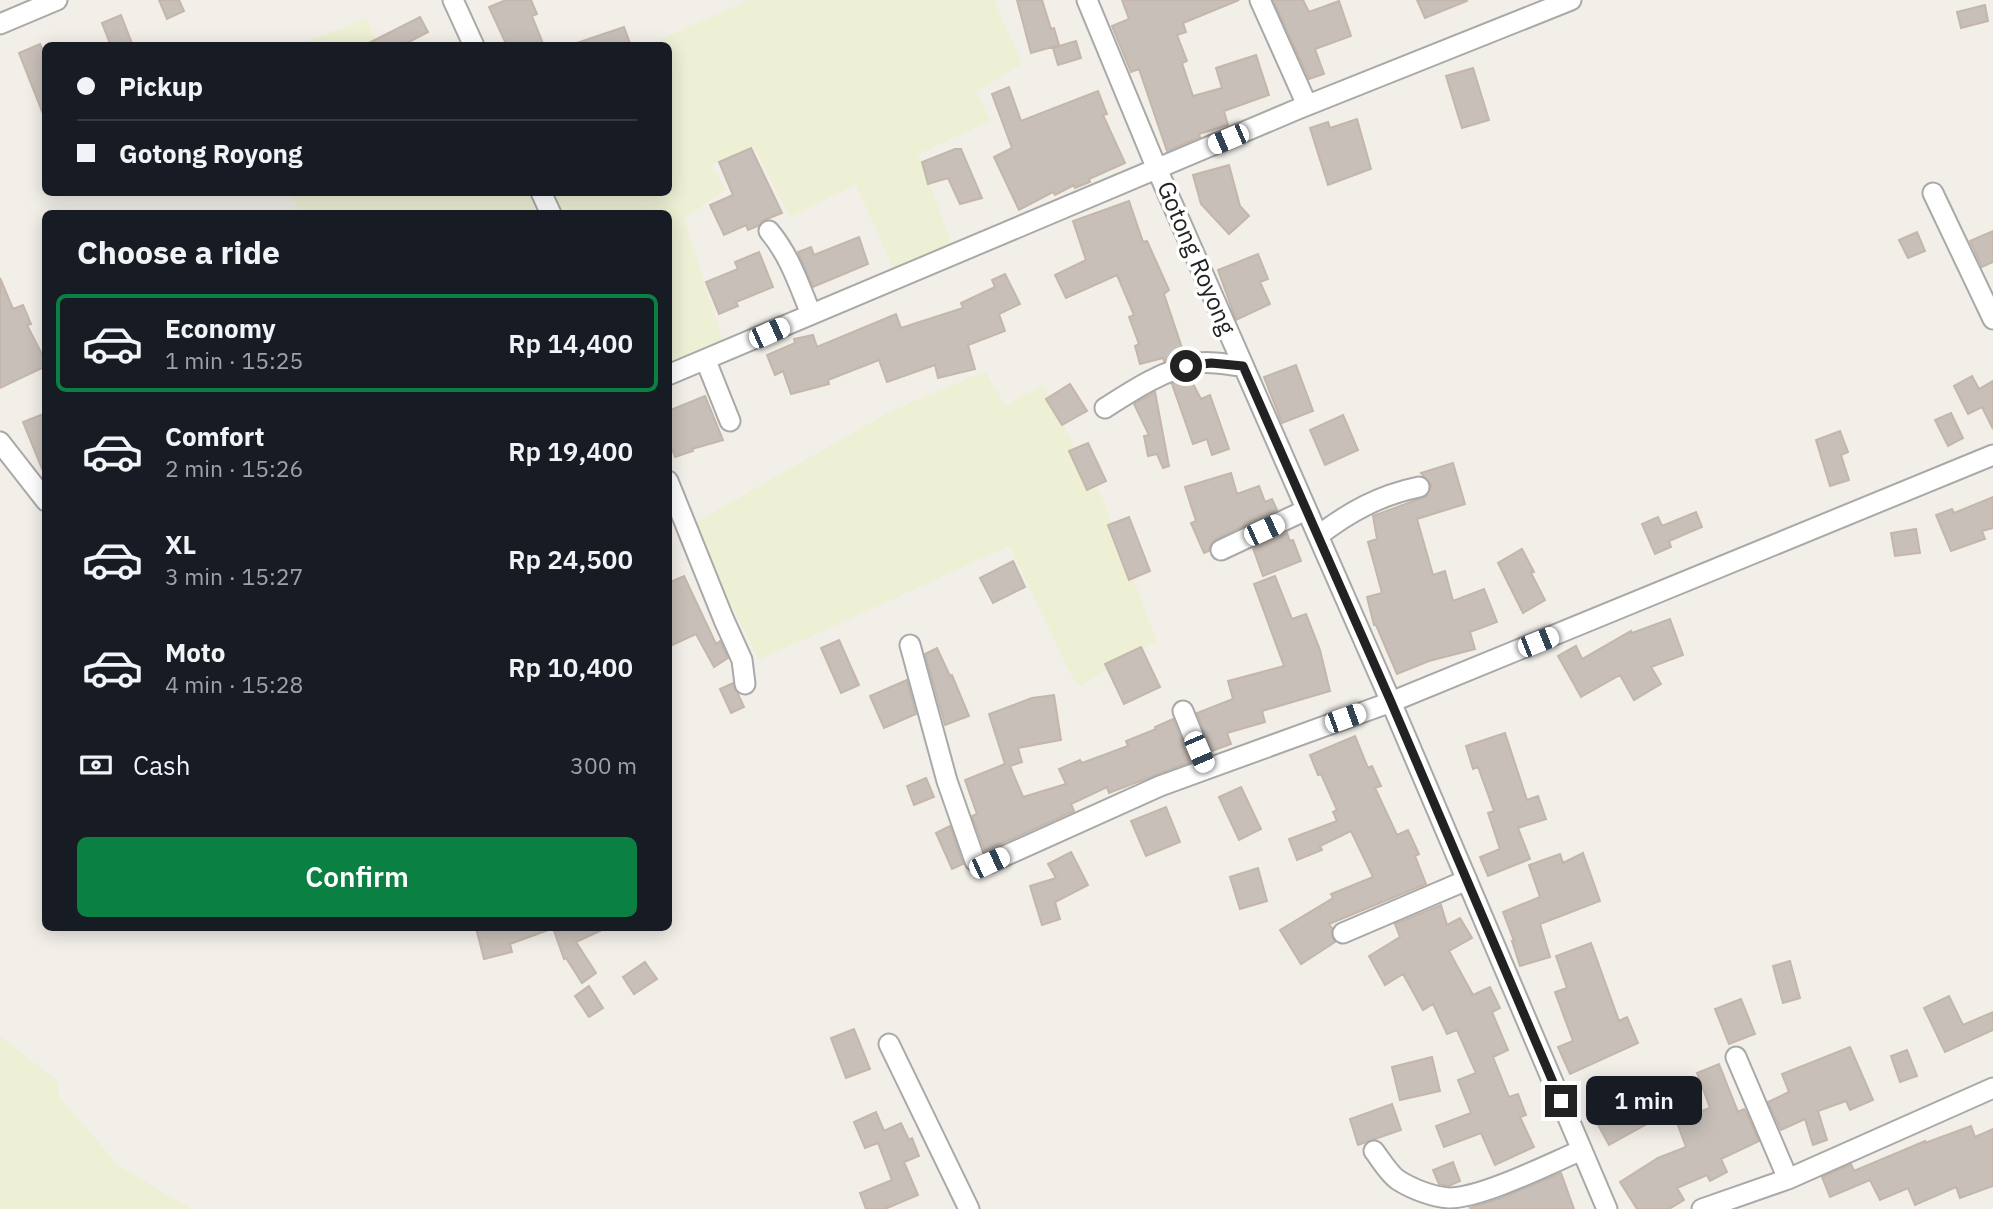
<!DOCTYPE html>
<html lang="en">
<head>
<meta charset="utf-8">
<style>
	:root { --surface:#171b24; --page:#242831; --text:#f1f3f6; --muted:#9ea1a6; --line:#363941; --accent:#0b8043 }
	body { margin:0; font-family:"IBM Plex Sans",sans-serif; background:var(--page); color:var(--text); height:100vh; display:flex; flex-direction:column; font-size:26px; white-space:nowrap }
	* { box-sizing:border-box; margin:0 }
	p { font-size:23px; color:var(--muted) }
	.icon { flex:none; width:38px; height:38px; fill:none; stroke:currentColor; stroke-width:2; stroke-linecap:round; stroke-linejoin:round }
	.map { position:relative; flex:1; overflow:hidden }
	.details { position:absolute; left:42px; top:210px; width:630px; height:721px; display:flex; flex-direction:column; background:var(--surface); border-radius:10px; box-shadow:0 4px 18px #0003 }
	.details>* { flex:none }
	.banner { position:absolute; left:42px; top:42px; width:630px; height:154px; border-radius:10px; box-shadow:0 4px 18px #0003; display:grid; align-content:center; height:154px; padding:0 35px; background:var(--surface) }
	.end { position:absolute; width:32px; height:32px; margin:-16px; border:9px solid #222; background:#fff; box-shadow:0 0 0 4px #fff }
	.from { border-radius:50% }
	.bubble { position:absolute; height:49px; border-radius:10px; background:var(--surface); box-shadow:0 4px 18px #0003; font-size:23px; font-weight:600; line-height:49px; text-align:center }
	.car { position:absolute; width:21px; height:42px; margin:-21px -10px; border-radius:9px; box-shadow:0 0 5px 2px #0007; background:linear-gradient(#fff 24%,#345 0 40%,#fff 0 76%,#345 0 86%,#fff 0) }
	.banner b { display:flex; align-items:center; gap:24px; height:66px; font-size:26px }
	.banner b+b { border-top:2px solid var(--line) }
	.banner i { width:18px; height:18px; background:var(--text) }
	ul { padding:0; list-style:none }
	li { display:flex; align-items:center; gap:21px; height:98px; margin:0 14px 10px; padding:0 21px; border:4px solid transparent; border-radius:10px }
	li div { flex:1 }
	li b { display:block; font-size:26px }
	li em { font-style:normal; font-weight:600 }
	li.current { border-color:var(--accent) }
	li>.icon { width:63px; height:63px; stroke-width:1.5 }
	h2 { padding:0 35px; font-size:32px; line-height:84px }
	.pay { display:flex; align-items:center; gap:18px; height:77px; padding:0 35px; font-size:26px }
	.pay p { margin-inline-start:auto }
	.cta { display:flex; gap:14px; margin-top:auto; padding:14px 35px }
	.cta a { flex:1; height:80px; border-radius:10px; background:var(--accent); color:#fff; font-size:28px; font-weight:600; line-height:80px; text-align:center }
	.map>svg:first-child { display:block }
</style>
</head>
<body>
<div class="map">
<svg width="1993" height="1209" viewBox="0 0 1993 1209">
	<rect width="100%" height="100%" fill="#f2efe9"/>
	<path fill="#eef0d5" d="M749 0H994L1022 64 976 92 991 121 918 154 953 246 896 274 856 185 790 217 753 146 711 166 726 189 684 219 723 340 669 365 668 214 560 213 550 193 668 192V46L648 45Z
		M366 19 379 45 293 46Z
		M291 193H536L545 213H300Z
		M985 371 1005 405 1043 385 1102 497 1157 641 1080 686 1072 677 1009 546 759 660 691 525 889 412Z
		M0 1036 58 1081 59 1097 119 1166 192 1209H0Z"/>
	<path fill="#c7bfb8" stroke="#c4b6ab" stroke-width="2" d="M159 0H179L184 11 167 19Z
		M506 0H531L537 14 532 16 544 46H507L489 7Z
		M1017 0H1042L1051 29 1054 28 1059 45 1031 53Z
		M1122 0H1239L1183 23 1186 32 1177 35 1187 61 1182 63 1193 96 1222 88 1216 68 1256 55 1269 95 1224 111 1228 125 1199 134 1200 137 1167 151 1139 69 1131 72 1112 26 1129 19Z
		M1273 0H1303L1309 12 1339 1 1351 36 1315 49 1324 74 1309 79Z
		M1417 0H1466L1467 1 1425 18Z
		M1985 5 1988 21 1961 28 1957 12Z
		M121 15 133 46H111L102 23Z
		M420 17 428 32 401 46H363Z
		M624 27 631 46H578L577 43Z
		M1076 41 1081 58 1058 65 1053 48Z
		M40 44 46 57 45 119 19 53Z
		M1473 68 1489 120 1462 128 1446 76Z
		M1009 87 1021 121 1098 91 1107 114 1103 115 1125 163 1089 179 1090 182 1075 188 1074 185 1055 195 1053 192 1019 210 994 157 1012 148 992 94Z
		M1357 119 1371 169 1328 185 1310 128 1328 122 1330 128Z
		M751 148 782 213 762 221 758 226 748 230 746 225 724 235 710 205 733 195 719 162Z
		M955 149H961L982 198 960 204 948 178 928 184 922 162Z
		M1229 165 1240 206 1249 216 1229 234 1201 204 1193 175Z
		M1129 201 1143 242 1147 241 1169 290 1164 294 1184 354 1164 361 1163 358 1140 364 1135 346 1139 344 1129 317 1134 315 1117 275 1066 298 1055 275 1086 260 1073 221Z
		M1993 231V262L1982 267 1970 241Z
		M1917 232 1925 251 1908 258 1899 240Z
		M859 237 868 264 813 287 798 252 811 247 814 255Z
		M759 252 773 287 736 302 738 306 719 314 706 282 738 269 735 262Z
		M1258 254 1268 279 1260 282 1270 304 1236 320 1218 270Z
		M1005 274 1020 304 999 314 1005 331 968 345 975 369 938 378 935 365 887 382 879 360 828 380 829 384 791 394 783 371 775 375 767 355 795 343 794 339 813 335 817 347 896 314 901 328 963 308 961 303 995 287 992 280Z
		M0 278 13 309 23 305 31 324 27 325 46 362V366L0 388Z
		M1296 365 1313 411 1282 423 1264 377Z
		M1972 376 1979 389 1993 381V429L1982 407 1968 414 1954 386Z
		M1190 378 1201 399 1210 395 1229 449 1212 455 1207 439 1193 444 1172 384Z
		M1070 384 1087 411 1062 425 1046 399Z
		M1155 392 1169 466 1163 468 1157 454 1148 456 1144 436 1149 435 1134 404Z
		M705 396 723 440 692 449 693 451 675 457 668 438V411Z
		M46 413V475L45 476 23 422Z
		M1951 413 1963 438 1948 446 1935 420Z
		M1343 415 1358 450 1325 465 1310 430Z
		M1840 431 1848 452 1841 455 1849 480 1830 486 1816 440Z
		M1088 443 1106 481 1087 490 1069 451Z
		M1453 463 1465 504 1417 519 1433 575 1445 571 1453 601 1484 589 1497 622 1470 632 1475 649 1429 661 1397 674 1376 625H1374L1367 597 1382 593 1368 542 1377 539 1373 516 1427 496 1431 485 1421 473Z
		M1231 473 1237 494 1259 486 1265 502 1272 499 1277 510 1216 539 1211 544 1209 551 1204 553 1191 523 1196 521 1185 487Z
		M1993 497V528L1982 531 1985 539 1951 551 1936 515 1952 509 1954 513Z
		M1696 512 1702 527 1669 541 1671 547 1655 554 1642 524 1658 517 1662 526Z
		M1129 517 1150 571 1129 580 1108 525Z
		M1916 529 1920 553 1895 556 1891 533Z
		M1287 533 1290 541 1293 540 1301 561 1263 576 1253 548Z
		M1522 549 1534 572 1531 573 1545 600 1523 613 1498 563Z
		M1013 561 1025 587 993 603 980 578Z
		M684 576 716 644 720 641 728 658 714 667 696 634 668 647V583Z
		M1275 576 1292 619 1306 614 1320 650 1330 691 1262 711 1265 722 1227 733 1231 744 1212 751 1197 713 1233 699 1228 681 1284 666 1254 584Z
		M1670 619 1683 655 1651 667 1661 684 1634 700 1620 675 1581 697 1558 656 1576 646 1582 659 1631 631 1632 633Z
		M839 640 859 685 841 693 821 648Z
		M1141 647 1160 687 1124 704 1105 664Z
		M937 648 950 676 952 675 969 716 945 725 925 654Z
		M907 680 916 714 884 728 870 696Z
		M733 683 744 707 731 713 720 689Z
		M1054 695 1061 740 1018 748 1022 762 1010 766 1023 797 1066 784 1059 769 1080 760 1082 763 1128 746 1126 741 1156 729 1155 727 1173 719 1190 762 1109 793 1107 787 1071 804 1074 811 985 851 972 816 977 814 965 780 1005 764 989 714 1032 698Z
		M1505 733 1527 800 1538 796 1546 819 1518 828 1530 859 1488 876 1480 857 1500 849 1488 813 1494 811 1478 767 1473 769 1466 746Z
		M1355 736 1368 768 1372 766 1381 786 1375 788 1397 835 1408 830 1419 854 1415 856 1426 884 1329 924 1332 928V937L1335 942 1301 964 1280 930 1333 898 1331 894 1373 877 1351 831 1320 846 1322 850 1297 860 1289 839 1337 821 1333 812 1337 810 1321 774 1318 775 1310 755Z
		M926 778 934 797 914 805 907 786Z
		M1241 787 1261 829 1239 840 1219 797Z
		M1166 807 1180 842 1146 856 1131 821Z
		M950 826 963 864 952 869 936 833Z
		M1071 852 1088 885 1055 902 1060 919 1042 925 1030 886 1056 878 1048 864Z
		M1583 853 1600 901 1540 924 1550 957 1520 966 1512 941H1514L1503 912 1540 897 1529 865 1560 854 1563 863Z
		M1258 868 1267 901 1240 909 1230 877Z
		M1441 905 1447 925 1460 918 1472 938 1449 951 1473 995 1490 987 1500 1008 1492 1012 1508 1050 1493 1057 1509 1097 1518 1094 1526 1115 1520 1117 1534 1147 1495 1165 1481 1133 1444 1147 1436 1126 1471 1113 1458 1080 1476 1073 1457 1030 1447 1034 1433 1004 1423 1010 1403 974 1385 985 1369 956 1400 937 1395 924Z
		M476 928H551V929L510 944 512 952 484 959Z
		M553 928H606L576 942 596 973 582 983 566 958 564 959Z
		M1591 943 1619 1021 1627 1017 1638 1043 1570 1074 1558 1047 1573 1041 1555 992 1567 988 1556 956Z
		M1790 961 1800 998 1783 1003 1773 966Z
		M645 962 657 979 634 994 623 977Z
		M589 986 603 1008 589 1017 575 996Z
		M1949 996 1963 1025 1993 1012V1030L1945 1052 1924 1008Z
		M1741 999 1755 1034 1729 1044 1715 1009Z
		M854 1029 870 1069 846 1078 831 1038Z
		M1850 1047 1873 1100 1850 1110 1846 1101 1818 1111 1827 1140 1813 1145 1805 1119 1781 1130 1768 1102 1789 1092 1782 1074Z
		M1907 1050 1917 1076 1900 1082 1891 1056Z
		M1432 1057 1440 1091 1400 1100 1392 1067Z
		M1719 1064 1738 1112 1744 1109 1746 1112 1759 1141 1721 1159 1727 1172 1710 1181 1707 1175 1677 1188 1684 1200 1669 1209H1637L1620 1182 1658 1158 1686 1147 1676 1120 1710 1108 1697 1073Z
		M1623 1086 1631 1106 1641 1101 1652 1121 1609 1145 1598 1125 1604 1122 1594 1098Z
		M1392 1104 1401 1130 1358 1145 1350 1119Z
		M876 1112 884 1131 901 1123 909 1140 912 1138 919 1156 904 1162 918 1195 885 1209H866L860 1193 892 1180 878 1143 865 1148 854 1122Z
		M1971 1126 1975 1137 1993 1129V1186L1960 1198 1956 1187 1915 1205 1908 1188 1880 1200 1870 1180 1830 1197 1822 1177 1851 1164 1854 1171 1925 1141V1143Z
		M1453 1162 1460 1181 1449 1186 1439 1184 1433 1170Z
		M1561 1173 1574 1209H1471L1470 1208 1501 1198Z"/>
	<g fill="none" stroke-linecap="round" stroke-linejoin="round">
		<defs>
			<path id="minor" d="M453 0 474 46
				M1087 0 1157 169 1391 702 1607 1209
				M1260 0 1307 105
				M0 24 57 0
				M541 192 551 214
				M1933 193 1993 319
				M769 231C790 256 799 285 811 314
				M706 361 730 421
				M668 375 1298 109 1571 0
				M1105 408C1133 390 1165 369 1199 363 1213 361 1228 365 1243 366
				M0 442 46 501
				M668 481 724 620 742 660 745 684
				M1318 536C1349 512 1380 495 1419 487
				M1221 550 1306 510
				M910 645 947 781 975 861 981 864 989 863 1160 786 1391 702 1993 455
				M1183 711 1206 768
				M1343 933 1467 880
				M889 1044 969 1209
				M1736 1057 1788 1179
				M1374 1151C1381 1160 1389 1174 1398 1180 1412 1189 1433 1197 1449 1198 1482 1198 1549 1164 1582 1150
				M1702 1209 1788 1179 1993 1088"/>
		</defs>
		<use href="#minor" stroke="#a9a9a9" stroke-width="23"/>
		<use href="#minor" stroke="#fff" stroke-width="19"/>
	</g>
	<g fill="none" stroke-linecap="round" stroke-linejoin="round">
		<path stroke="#222" stroke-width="9" d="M1186 366 1211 363 1243 366 1391 702 1561 1101"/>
	</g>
	<g text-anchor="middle" stroke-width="7" stroke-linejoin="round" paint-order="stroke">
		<g font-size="24" fill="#222" stroke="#fff">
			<text transform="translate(1196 258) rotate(67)" y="8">Gotong Royong</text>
		</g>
	</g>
</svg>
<i class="end from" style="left:1186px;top:366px"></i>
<i class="end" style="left:1561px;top:1101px"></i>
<div class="bubble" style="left:1586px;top:1076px;width:116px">1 min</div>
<i class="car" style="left:1228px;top:139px;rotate:247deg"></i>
<i class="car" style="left:769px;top:333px;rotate:66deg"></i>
<i class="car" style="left:1264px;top:530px;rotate:65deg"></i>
<i class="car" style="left:1538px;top:642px;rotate:68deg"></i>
<i class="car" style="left:1345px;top:718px;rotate:70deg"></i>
<i class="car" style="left:1199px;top:752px;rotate:157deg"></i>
<i class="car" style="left:989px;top:863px;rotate:65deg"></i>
<div class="banner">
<b><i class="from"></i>Pickup</b>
<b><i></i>Gotong Royong</b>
</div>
<section class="details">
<h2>Choose a ride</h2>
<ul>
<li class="current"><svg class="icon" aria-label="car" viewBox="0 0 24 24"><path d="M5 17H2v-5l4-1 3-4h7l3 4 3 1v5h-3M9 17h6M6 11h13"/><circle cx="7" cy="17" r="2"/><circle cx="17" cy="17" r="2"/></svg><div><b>Economy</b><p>1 min · 15:25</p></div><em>Rp 14,400</em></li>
<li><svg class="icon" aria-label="car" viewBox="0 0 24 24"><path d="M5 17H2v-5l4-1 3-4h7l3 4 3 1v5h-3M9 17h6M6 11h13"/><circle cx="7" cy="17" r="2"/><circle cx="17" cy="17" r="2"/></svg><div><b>Comfort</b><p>2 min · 15:26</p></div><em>Rp 19,400</em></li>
<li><svg class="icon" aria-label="car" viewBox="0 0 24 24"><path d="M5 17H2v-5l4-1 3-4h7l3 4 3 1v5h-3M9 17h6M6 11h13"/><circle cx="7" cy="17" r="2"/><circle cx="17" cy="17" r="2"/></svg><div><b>XL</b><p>3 min · 15:27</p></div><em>Rp 24,500</em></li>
<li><svg class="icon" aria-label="car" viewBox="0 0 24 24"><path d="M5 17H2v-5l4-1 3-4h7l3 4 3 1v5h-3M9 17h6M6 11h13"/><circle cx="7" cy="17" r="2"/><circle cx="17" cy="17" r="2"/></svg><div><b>Moto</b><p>4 min · 15:28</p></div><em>Rp 10,400</em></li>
</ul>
<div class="pay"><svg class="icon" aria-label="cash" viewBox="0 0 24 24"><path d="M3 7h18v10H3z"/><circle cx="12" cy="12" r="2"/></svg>Cash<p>300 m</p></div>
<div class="cta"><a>Confirm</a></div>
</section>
</div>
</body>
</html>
